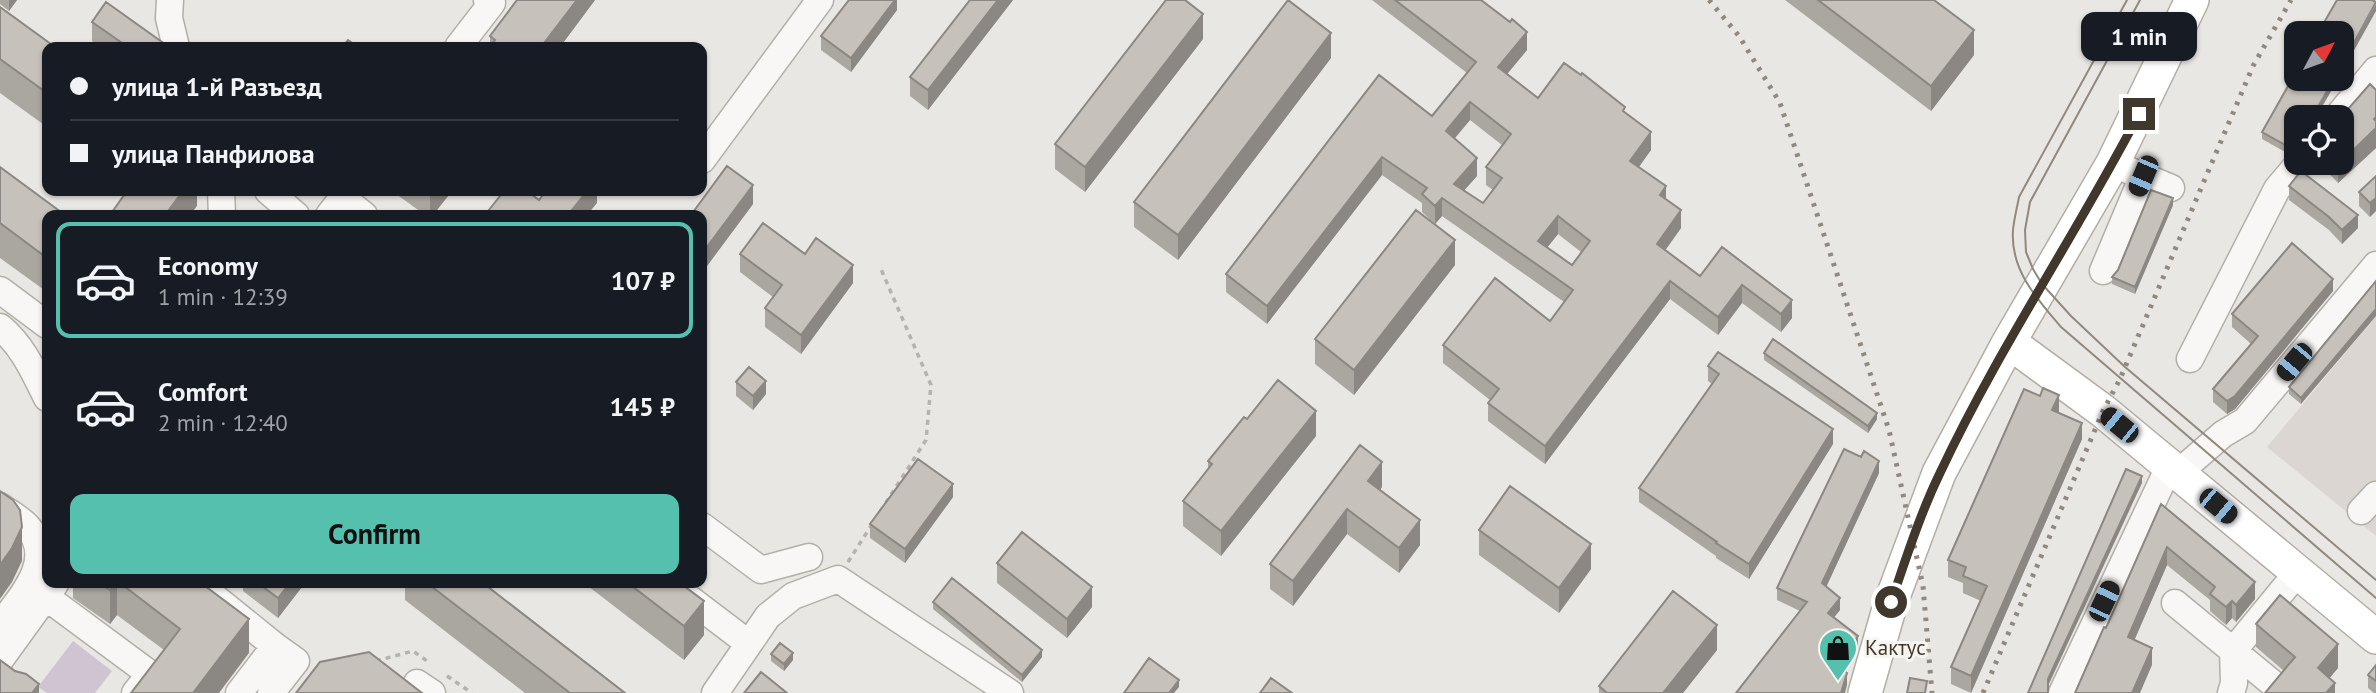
<!DOCTYPE html>
<html lang="en">
<head>
<meta charset="utf-8">
<style>
	:root { --surface:#171b24; --page:#242831; --text:#f1f3f6; --muted:#9ea1a6; --line:#363941; --accent:#56c0ae }
	body { margin:0; font-family:"PT Sans",sans-serif; background:var(--page); color:var(--text); height:100vh; display:flex; flex-direction:column; font-size:26px; white-space:nowrap }
	* { box-sizing:border-box; margin:0 }
	p { font-size:23px; color:var(--muted) }
	.icon { flex:none; width:38px; height:38px; fill:none; stroke:currentColor; stroke-width:2; stroke-linecap:round; stroke-linejoin:round }
	.map { position:relative; flex:1; overflow:hidden }
	.side { position:absolute; left:42px; top:210px; width:665px; height:378px; display:flex; flex-direction:column; background:var(--surface); border-radius:14px; box-shadow:0 2px 5px #0004 }
	.side>* { flex:none }
	.hud { position:absolute; left:42px; top:42px; width:665px; height:154px; border-radius:14px; box-shadow:0 2px 5px #0004; display:grid; align-content:center; height:154px; padding:0 28px; background:var(--surface) }
	.needle { width:46px; rotate:49deg }
	.controls { position:absolute; left:2284px; top:21px; display:grid; gap:14px }
	.controls a { display:grid; place-items:center; width:70px; height:70px; border-radius:14px; background:var(--surface); box-shadow:0 2px 5px #0004; font-size:35px }
	.end { position:absolute; width:32px; height:32px; margin:-16px; border:9px solid #40382c; background:#fff; box-shadow:0 0 0 4px #fff }
	.from { border-radius:50% }
	.bubble { position:absolute; height:49px; border-radius:14px; background:var(--surface); box-shadow:0 2px 5px #0004; font-size:23px; font-weight:600; line-height:49px; text-align:center }
	.car { position:absolute; width:21px; height:42px; margin:-21px -10px; border-radius:9px; box-shadow:0 0 5px 2px #0007; background:linear-gradient(#222 24%,#8ab4d8 0 40%,#222 0 76%,#8ab4d8 0 86%,#222 0) }
	.hud b { display:flex; align-items:center; gap:24px; height:66px; font-size:26px }
	.hud b+b { border-top:2px solid var(--line) }
	.hud i { width:18px; height:18px; background:var(--text) }
	ul { padding:12px 0 0; list-style:none }
	li { display:flex; align-items:center; gap:21px; height:116px; margin:0 14px 10px; padding:0 14px; border:4px solid transparent; border-radius:14px }
	li div { flex:1 }
	li b { display:block; font-size:26px }
	li em { font-style:normal; font-weight:600 }
	li.active { border-color:var(--accent) }
	li>.icon { width:63px; height:63px; stroke-width:1.5 }
	.button { display:flex; gap:14px; margin-top:auto; padding:14px 28px }
	.button a { flex:1; height:80px; border-radius:14px; background:var(--accent); color:#111; font-size:28px; font-weight:600; line-height:80px; text-align:center }
	.map>svg:first-child { display:block }
</style>
</head>
<body>
<div class="map">
<svg width="2376" height="693" viewBox="0 0 2376 693">
	<rect width="100%" height="100%" fill="#e9e7e3"/>
	<path fill="#dbd6d1" d="M2376 316V536L2267 447Z"/>
	<path fill="#cfc5d2" d="M73 641 112 671 95 693H47L38 687Z"/>
	<g fill="none" stroke-linecap="round" stroke-linejoin="round">
		<defs>
			<path id="minor" d="M170 0 169 18 176 47
				M458 47 492 3 487 0
				M2337 117 2376 70
				M702 160 820 0
				M2128 170 2171 188
				M221 191 222 215
				M268 191 296 215
				M343 198 364 215
				M329 215 348 191
				M2103 271 2143 176
				M0 290 47 325
				M0 327C23 346 34 372 47 398
				M2190 359 2277 189 2299 163
				M2178 473 2223 434 2245 421 2376 265
				M0 506C8 512 19 518 26 525 58 559 21 597 0 625
				M2361 511 2376 495
				M702 526 761 570 809 557
				M197 583 275 646
				M669 583 748 643
				M46 597 150 674 135 693
				M2175 603 2271 682
				M0 660 55 584
				M417 683 432 693
				M239 693 275 646 296 661 271 693
				M715 693 768 616 793 596 838 579 1010 693
				M2062 693 2170 465
				M2231 693 2234 683 2233 651 2297 573"/>
			<path id="major" d="M2009 342 2103 411 2376 637
				M1865 693 1891 602 1939 473 2009 342 2113 163 2192 0"/>
		</defs>
		<use href="#minor" stroke="#b3afa8" stroke-width="29"/>
		<use href="#major" stroke="#b4ada3" stroke-width="36"/>
		<path stroke="#b6b2ad" stroke-width="3.5" stroke-dasharray="5 5" stroke-linecap="butt" d="M848 562 926 440 931 385 881 269
			M376 661 413 651 430 663
			M447 676 472 693"/>
		<use href="#minor" stroke="#f8f7f5" stroke-width="26"/>
		<use href="#major" stroke="#fff" stroke-width="33"/>
		<path stroke="#91897e" stroke-width="2" d="M2127 0 2019 197C2017 208 2014 219 2013 230 2010 270 2037 299 2061 327L2376 598
			M2140 0 2030 202 2025 230 2026 252 2033 269 2042 284 2071 316 2125 367 2376 580"/>
		<path stroke="#91897e" stroke-width="5" stroke-dasharray="3.5 7" stroke-linecap="butt" d="M1709 0 1739 36 1780 103 1889 430 1923 586 1932 693
			M1983 693 2103 411 2120 379 2253 66 2291 0"/>
	</g>
	<path fill="#aaa6a0" fill-rule="evenodd" d="M0 0H17L9 11 0 4Z
		M517 0H595L560 47H490V36Z
		M897 0V10L851 72 821 50V36Z
		M970 0H1013L928 110 910 96V77Z
		M1372 0H1481L1527 50 1507 74 1538 98 1625 113 1651 150 1639 167 1666 199 1681 228 1665 250 1700 276 1722 247 1792 318 1781 332 1742 303 1718 335 1670 299 1545 464 1488 421V403L1490 400 1443 363V345L1550 321 1564 302 1442 216 1435 224 1422 212V203L1382 175 1267 324 1226 292V274L1432 116 1467 73ZM1470 120 1502 145 1486 167V185L1493 190 1483 203 1464 190 1477 176 1454 138ZM1558 234 1581 252 1572 265 1547 248Z
		M1785 0H1934L1974 55 1931 111Z
		M0 7 47 47V127L0 93Z
		M92 22 169 47H100L92 41Z
		M1203 39 1085 192 1055 169V144Z
		M1331 58 1178 260 1134 227V202Z
		M2296 79H2338L2316 117H2296V139L2287 153 2262 139V132Z
		M2370 84 2376 90V148L2338 183 2319 163H2342V117H2335L2340 113 2349 108Z
		M0 167 47 215V292L0 258Z
		M2376 176 2370 217 2359 206V192Z
		M2289 186 2358 228 2342 244 2329 230 2289 200Z
		M392 191H452L433 215H425Z
		M753 204 704 270 702 269V215Z
		M2173 205 2135 294 2112 284V277Z
		M740 254H805L853 283 801 354 765 327V308L773 297 740 272Z
		M1455 265 1354 395 1315 364V339Z
		M2376 281 2301 404 2289 394V387Z
		M2333 291 2235 409 2227 414 2213 402V389L2251 344 2232 327V314Z
		M1764 353 1877 419 1868 433 1764 360Z
		M1708 366 1833 444 1749 579 1716 558V556L1639 502V488L1712 384 1708 381Z
		M736 382 766 394 753 410 736 396Z
		M2059 411V412L2082 439 1971 693 1951 684V667L1981 601 1963 593V583L1948 577V560Z
		M1247 419 1316 436 1221 556 1183 526V501L1208 468V461Z
		M1360 445 1382 487 1380 490 1420 545 1399 573 1347 534 1293 606 1270 589V564Z
		M1879 473 1826 587 1840 610 1834 617 1858 648 1843 669 1847 685 1800 611 1777 600V588Z
		M953 497 905 563 870 538V524Z
		M2161 504 2255 599 2236 622 2232 618 2226 625 2210 611V600L2167 565 2134 640 2152 665 2106 628Z
		M1479 530 1591 569 1559 613 1479 555Z
		M997 563 1092 607 1067 638 997 583Z
		M73 583H201L249 653 164 650 117 615 110 624 73 598Z
		M243 583H305L278 618 243 591Z
		M405 583H483L625 693H525L405 600Z
		M584 583H680L704 635 684 660Z
		M933 602 1042 657 1022 682 933 609Z
		M2256 624 2338 668 2329 678 2335 693 2284 671 2256 647Z
		M1717 650 1683 693H1599V686Z
		M771 654 793 660 784 671 771 661Z
		M2376 665V693H2374L2368 688V675Z"/>
	<path fill="#8b8782" d="M9 0H17L9 11Z
		M577 0H595L560 47H541Z
		M895 0H897V10L851 72V58Z
		M998 0H1013L928 110V90Z
		M2376 4V11L2342 72V65Z
		M1203 14V39L1085 192V167Z
		M1974 30V55L1931 111V86Z
		M1527 32V50L1498 85V67Z
		M1331 33V58L1178 260V235Z
		M2334 79H2338L2316 117H2312Z
		M1470 102V120L1446 149V131Z
		M2376 117V148L2338 183V164L2342 163V161Z
		M1651 132V150L1630 179V161Z
		M2296 133V139L2287 153V146Z
		M1382 157V175L1267 324V306Z
		M1477 158V176L1454 202V184Z
		M753 185V204L704 270V251Z
		M1666 186V204L1660 195Z
		M183 191H197V206L190 215H165Z
		M433 191H452L433 215H430V195Z
		M587 191H597V203L587 215H568Z
		M1442 198V216L1435 224V206Z
		M2173 198V205L2135 294V287Z
		M2376 198V211L2370 217V203Z
		M1681 210V228L1657 262V244Z
		M2358 215V228L2342 244V230Z
		M1558 216V234L1538 259V241Z
		M1455 240V265L1354 395V370Z
		M853 265V283L801 354V335Z
		M2333 279V291L2235 409 2227 414V401Z
		M1670 281V299L1545 464V446Z
		M1742 285V303L1718 335V317Z
		M1792 300V318L1781 332V314Z
		M2376 309V316L2301 404V398Z
		M766 381V394L753 410V396Z
		M2059 395V411L2052 427V410Z
		M1316 411V436L1221 556V531Z
		M1877 413V419L1868 433V426Z
		M2082 423V439L1971 693V676Z
		M1833 429V444L1749 579V564Z
		M1879 461V473L1822 596V583Z
		M1382 462V487L1368 506V481Z
		M2142 476V483L2048 686V679Z
		M953 484V497L905 563V549Z
		M1347 509V534L1293 606V581Z
		M1420 520V545L1399 573V548Z
		M22 527V561L12 582 0 599V565Z
		M1591 544V569L1559 613V588Z
		M2167 547V565L2128 655V637Z
		M2255 582V599L2236 622V605Z
		M115 583H117V615L110 624V590Z
		M290 583H305L278 618V598Z
		M1092 587V607L1067 638V619Z
		M1840 598V610L1828 625V613Z
		M704 601V635L684 660V626Z
		M2232 601V618L2226 625V607Z
		M249 619V653L219 693H193Z
		M1717 625V650L1683 693H1663Z
		M1858 636V648L1837 678V665Z
		M2338 644V668L2318 692V668Z
		M2152 648V665L2140 693H2132Z
		M1042 650V657L1022 682V675Z
		M793 653V660L784 671V664Z
		M1847 673V685L1845 693H1841Z
		M1179 680V687L1174 693H1169Z
		M2335 683V693H2326Z
		M39 684V693H32Z"/>
	<path fill="#c6c1ba" stroke="#8b8782" stroke-width="2" fill-rule="evenodd" d="M517 0H577L541 47H490L495 40 490 36Z
		M849 0H895L851 58 821 36Z
		M970 0H998L928 90 910 77Z
		M1166 0H1185L1203 14 1085 167 1055 144Z
		M1288 0 1331 33 1178 235 1134 202Z
		M1395 0H1481L1510 22 1512 19 1527 32 1498 67 1538 98 1564 63 1581 75 1582 73 1625 107 1623 111 1651 132 1630 161 1666 186 1660 195 1681 210 1657 244 1700 276 1722 247 1792 300 1781 314 1742 285 1718 317 1670 281 1545 446 1488 403 1499 389 1443 345 1495 278 1550 321 1573 290 1442 198 1435 206 1422 194 1427 188 1382 157 1267 306 1226 274 1379 75 1432 116 1476 62ZM1470 102 1511 134 1486 167 1502 178 1483 203 1454 184 1477 158 1446 131ZM1558 216 1590 241 1572 265 1538 241Z
		M1818 0H1934L1974 30 1931 86Z
		M2337 0H2372L2376 2 2342 65V33H2318Z
		M106 2 169 47H128L92 22Z
		M0 7 55 47H47V93L0 59Z
		M348 40 358 47H342Z
		M2296 72V79H2334L2312 117H2296V133L2287 146 2262 132Z
		M2370 84 2376 90V117L2374 119 2376 121V128L2342 161V117H2335L2340 113 2349 108Z
		M727 166 753 185 704 251 702 249V215H691Z
		M0 167 65 215H47V258L0 223Z
		M2301 171 2358 215 2342 230 2329 217 2289 186Z
		M2376 176V198L2370 203 2359 192Z
		M2151 190 2173 198 2135 287 2112 277 2118 270Z
		M127 191H183L165 215H110Z
		M424 191H433L430 195Z
		M504 191H527L539 200 546 191H587L568 215H485Z
		M1416 210 1455 240 1354 370 1315 339Z
		M763 223 805 254 816 238 853 265 801 335 765 308 782 285 740 254Z
		M2292 243 2333 279 2235 396 2227 401 2213 389 2258 336 2232 314Z
		M2376 281V309L2301 398 2289 387Z
		M1773 339 1877 413 1868 426 1764 353Z
		M1718 352 1833 429 1749 564 1716 543 1717 542 1639 488 1719 374 1708 366Z
		M749 367 766 381 753 396 736 382Z
		M1278 380 1316 411 1221 531 1183 501 1212 464 1208 461 1244 417 1247 419Z
		M2043 388 2059 395 2052 410 2082 423 1971 676 1951 667 1987 586 1963 576 1966 567 1948 560 2024 389 2040 396Z
		M1360 445 1382 462 1368 481 1420 520 1399 548 1347 509 1293 581 1270 564Z
		M1844 449 1861 457 1864 451 1879 461 1822 583 1840 598 1828 613 1858 636 1837 665 1847 673 1841 693H1736L1807 602 1777 588Z
		M918 459 953 484 905 549 870 524Z
		M2126 469 2142 476 2048 679V693H2028Z
		M1510 486 1591 544 1559 588 1479 530Z
		M0 491 13 500 20 510 22 527 12 548 0 565Z
		M2161 504 2255 582 2236 605 2232 601 2226 607 2210 594 2215 587 2167 547 2128 637 2152 648 2132 693H2075L2104 627 2106 628Z
		M1022 532 1092 587 1067 619 997 563Z
		M952 578 1042 650 1022 675 933 602Z
		M99 583H115L110 590Z
		M120 583H201L249 619 193 693H131L180 629Z
		M258 583H290L278 598Z
		M427 583H483L625 693H570Z
		M628 583H680L704 601 684 626Z
		M1673 591 1717 625 1663 693H1607L1599 686Z
		M2280 595 2338 644 2318 668 2335 683 2326 693H2265L2295 657 2256 624Z
		M780 643 793 653 784 664 771 654Z
		M369 652 422 693H296L320 662Z
		M1149 658 1179 680 1169 693H1124Z
		M0 660 15 671 26 674 39 684 32 693H0Z
		M2376 665V681L2368 675Z
		M761 672 787 693H744Z
		M1271 678 1292 693H1260Z
		M1910 678 1927 681 1925 693H1907Z"/>
	<g fill="none" stroke-linecap="round" stroke-linejoin="round">
		<path stroke="#40382c" stroke-width="9" d="M1891 602C1906 559 1920 514 1940 473 1998 349 2076 235 2139 114"/>
	</g>
	<defs>
		<symbol id="shop-pin" viewBox="-11 -11 22 30"><path d="M0 17L-7.5 6A9.5 9.5 0 1 1 7.5 6Z" fill="#56c0ae" stroke="#f7f5f2"/><path d="M-5-2.5h2.3a2.7 3.5 0 0 1 5.4 0H5L5.5 6h-11ZM-1.5-2.5h3a1.5 2.3 0 0 0-3 0Z" fill="#111"/></symbol>
	</defs>
	<g fill-rule="evenodd">
		<use href="#shop-pin" x="1816" y="626" width="44" height="60"/>
	</g>
	<g text-anchor="middle" stroke-width="6" stroke-linejoin="round" paint-order="stroke">
		<g font-size="21" fill="#40382c" stroke="#f7f5f2" text-anchor="start">
			<text x="1865" y="655">Кактус</text>
		</g>
	</g>
</svg>
<div class="controls">
<a><svg class="needle" viewBox="-14 -14 28 28"><path d="M0-13l5 13h-10z" fill="#e53935"/><path d="M0 13l5-13h-10z" fill="#9ea1a6"/></svg></a>
<a><svg class="icon" aria-label="locate" viewBox="0 0 24 24"><circle cx="12" cy="12" r="6"/><path d="M12 2v4M12 18v4M2 12h4M18 12h4"/></svg></a>
</div>
<i class="end from" style="left:1891px;top:602px"></i>
<i class="end" style="left:2139px;top:114px"></i>
<div class="bubble" style="left:2081px;top:12px;width:116px">1 min</div>
<i class="car" style="left:2143px;top:176px;rotate:203deg"></i>
<i class="car" style="left:2294px;top:362px;rotate:220deg"></i>
<i class="car" style="left:2119px;top:425px;rotate:309deg"></i>
<i class="car" style="left:2218px;top:506px;rotate:130deg"></i>
<i class="car" style="left:2104px;top:601px;rotate:25deg"></i>
<div class="hud">
<b><i class="from"></i>улица 1-й Разъезд</b>
<b><i></i>улица Панфилова</b>
</div>
<section class="side">
<ul>
<li class="active"><svg class="icon" aria-label="car" viewBox="0 0 24 24"><path d="M5 17H2v-5l4-1 3-4h7l3 4 3 1v5h-3M9 17h6M6 11h13"/><circle cx="7" cy="17" r="2"/><circle cx="17" cy="17" r="2"/></svg><div><b>Economy</b><p>1 min · 12:39</p></div><em>107 ₽</em></li>
<li><svg class="icon" aria-label="car" viewBox="0 0 24 24"><path d="M5 17H2v-5l4-1 3-4h7l3 4 3 1v5h-3M9 17h6M6 11h13"/><circle cx="7" cy="17" r="2"/><circle cx="17" cy="17" r="2"/></svg><div><b>Comfort</b><p>2 min · 12:40</p></div><em>145 ₽</em></li>
</ul>
<div class="button"><a>Confirm</a></div>
</section>
</div>
</body>
</html>
